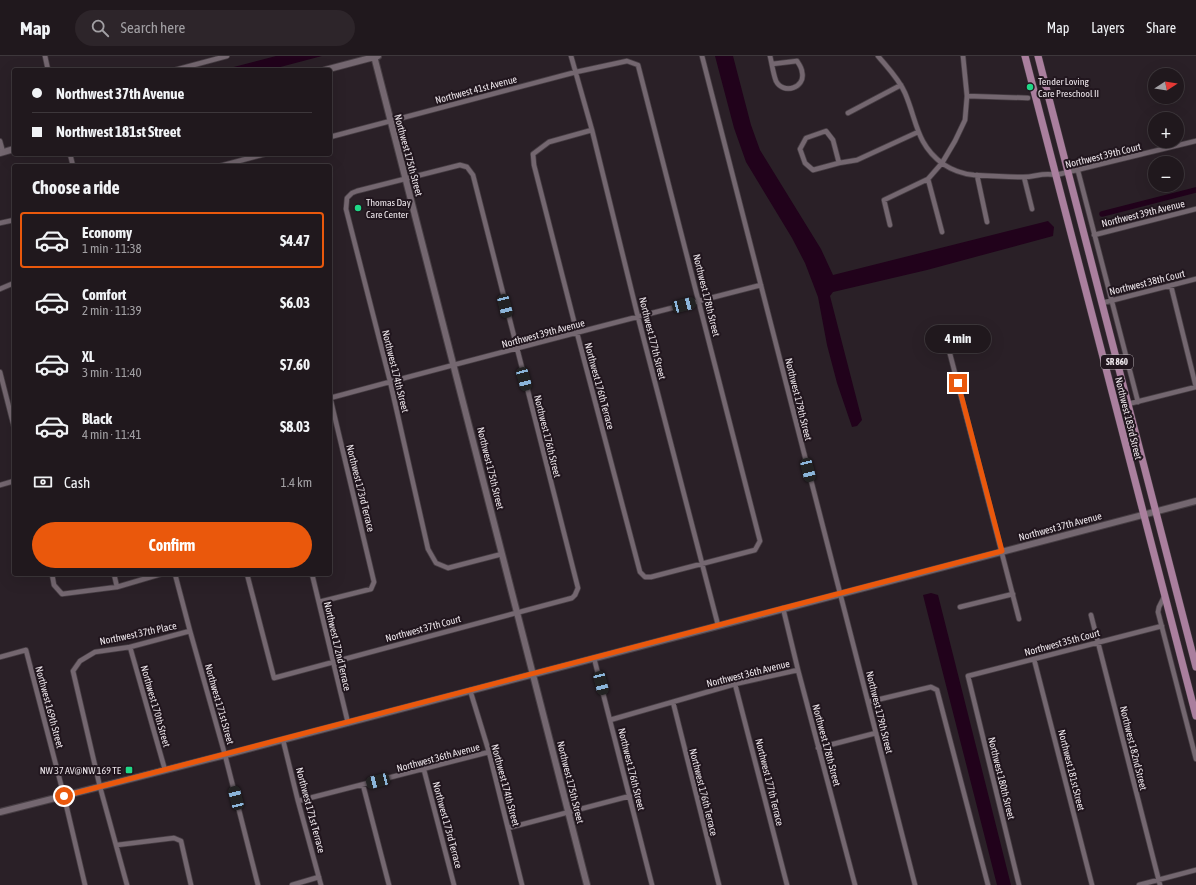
<!DOCTYPE html>
<html lang="en">
<head>
<meta charset="utf-8">
<style>
	:root { --surface:#20181d; --page:#2d252a; --text:#f1f3f6; --muted:#a2a0a4; --line:#3d373b; --accent:#ea580c }
	body { margin:0; font-family:"Asap Condensed",sans-serif; background:var(--page); color:var(--text); height:100vh; display:flex; flex-direction:column; font-size:15px; white-space:nowrap }
	* { box-sizing:border-box; margin:0 }
	p { font-size:13px; color:var(--muted) }
	.icon { flex:none; width:22px; height:22px; fill:none; stroke:currentColor; stroke-width:2; stroke-linecap:round; stroke-linejoin:round }
	.map { position:relative; flex:1; overflow:hidden }
	.sheet { position:absolute; left:12px; top:108px; width:320px; height:412px; display:flex; flex-direction:column; background:var(--surface); border-radius:4px; box-shadow:0 4px 16px #0002,0 0 0 1px var(--line) }
	.sheet>* { flex:none }
	.top-card { position:absolute; left:12px; top:12px; width:320px; height:88px; border-radius:4px; box-shadow:0 4px 16px #0002,0 0 0 1px var(--line); display:grid; align-content:center; height:88px; padding:0 20px; background:var(--surface) }
	.needle { width:26px; rotate:78deg }
	.tools { position:absolute; left:1148px; top:12px; display:grid; gap:8px }
	.tools a { display:grid; place-items:center; width:36px; height:36px; border-radius:50%; background:var(--surface); box-shadow:0 4px 16px #0002,0 0 0 1px var(--line); font-size:20px }
	.end { position:absolute; width:18px; height:18px; margin:-9px; border:5px solid #ea580c; background:#fff; box-shadow:0 0 0 2px #fff }
	.from { border-radius:50% }
	.bubble { position:absolute; height:28px; border-radius:14px; background:var(--surface); box-shadow:0 4px 16px #0002,0 0 0 1px var(--line); font-size:13px; font-weight:700; line-height:28px; text-align:center }
	.car { position:absolute; width:12px; height:24px; margin:-12px -6px; border-radius:5px; box-shadow:0 0 3px 1px #0007; background:linear-gradient(#222 24%,#8ab4d8 0 40%,#222 0 76%,#8ab4d8 0 86%,#222 0) }
	.top-card b { display:flex; align-items:center; gap:14px; height:38px; font-size:15px }
	.top-card b+b { border-top:1px solid var(--line) }
	.top-card i { width:10px; height:10px; background:var(--text) }
	ul { padding:0; list-style:none }
	li { display:flex; align-items:center; gap:12px; height:56px; margin:0 8px 6px; padding:0 12px; border:2px solid transparent; border-radius:4px }
	li div { flex:1 }
	li b { display:block; font-size:15px }
	li em { font-style:normal; font-weight:700 }
	li.selected { border-color:var(--accent) }
	li>.icon { width:36px; height:36px; stroke-width:1.5 }
	h2 { padding:0 20px; font-size:18px; line-height:48px }
	.pay { display:flex; align-items:center; gap:10px; height:44px; padding:0 20px; font-size:15px }
	.pay p { margin-inline-start:auto }
	.button { display:flex; gap:8px; margin-top:auto; padding:8px 20px }
	.button a { flex:1; height:46px; border-radius:24px; background:var(--accent); color:#fff; font-size:16px; font-weight:700; line-height:46px; text-align:center }
	header { display:flex; align-items:center; gap:24px; box-sizing:border-box; height:56px; padding:0 20px; background:var(--surface); border-bottom:1px solid var(--line) }
	header strong { font-size:19px }
	nav { display:flex; gap:22px; margin-inline-start:auto; font-size:14px }
	.search { width:280px; height:36px; background:var(--page); display:flex; align-items:center; gap:10px; box-sizing:border-box; padding:0 14px; border-radius:22px; color:var(--muted); font-size:15px }
	.map>svg:first-child { display:block }
</style>
</head>
<body>
<header>
<strong>Map</strong>
<div class="search"><svg class="icon" aria-label="search" viewBox="0 0 24 24"><circle cx="10" cy="10" r="6"/><path d="M15 15l6 6"/></svg>Search here</div>
<nav><a>Map</a><a>Layers</a><a>Share</a></nav>
</header>
<div class="map">
<svg width="1196" height="829" viewBox="0 0 1196 829">
	<rect width="100%" height="100%" fill="#2a2027"/>
	<path fill="#21021b" d="M276 0H322L269 14H222Z
		M715 0H733L751 69 760 94 821 193 833 219 1048 165 1054 171 1053 180 927 214 833 236 830 240 862 364 857 370 852 371 837 327 827 289 818 241 805 207 792 182 746 106 734 72Z
		M931 537 938 539 1011 829H997L925 547 923 539Z"/>
	<g fill="none" stroke-linecap="round" stroke-linejoin="round">
		<path stroke="#21021b" stroke-width="5.5" d="M1102 158 1196 134"/>
		<defs>
			<path id="street" d="M45 0 48 14
				M571 0 592 74 638 261 718 569
				M702 0 915 829
				M770 0C772 8 773 17 776 25 783 39 806 32 802 16 802 12 799 8 797 5L772 8
				M878 0C887 11 899 23 905 37 917 65 916 88 943 108 952 114 963 118 974 119 990 120 1007 121 1023 121 1036 121 1042 116 1056 119L1196 85
				M175 14 227 0
				M967 40 1028 42
				M848 57 901 29
				M826 75 833 84 839 107 813 114 805 107 800 93 806 82Z
				M330 81 576 16 627 5 638 9 760 485 755 494 651 521H645L640 516 577 277 534 109 533 98 549 86 592 74
				M0 85 3 96
				M70 98 73 110
				M839 107 857 104 918 76
				M220 110 265 98
				M1078 115 1138 346
				M977 119 987 166
				M1024 121 1032 153
				M928 123 942 176
				M0 167 14 164
				M890 169 884 144 928 123 942 107 955 85 965 64 967 40 963 0
				M1094 179 1196 153
				M1171 230 1196 331
				M0 233 14 227
				M1102 247 1196 223
				M950 298 1019 563
				M0 316 14 371
				M330 342C473 303 617 266 761 229
				M1128 348 1196 331
				M0 429 14 425
				M52 518 54 529 62 538 117 531 161 518
				M114 518 117 531
				M175 518 190 575 225 699 258 829
				M247 518 274 622 572 542 575 539 578 532 473 119 467 111 460 109 357 135 352 137 347 142 346 153 390 325 428 493 436 507 448 512 502 498
				M312 518 348 667
				M1165 539 1159 551 1158 556 1196 703
				M319 546 371 533 374 526 330 341
				M960 551 1013 538
				M783 552 798 614 855 829
				M1091 559 1160 829
				M130 591 165 714
				M0 601 26 594 64 740 85 829
				M594 602 652 829
				M1034 603 1092 829
				M735 628 787 829
				M470 634 489 696 522 829
				M673 646 719 829
				M868 646 931 631 937 634 988 829
				M610 664 735 628 798 614
				M283 684 298 745 321 829
				M818 692 876 677
				M424 714 454 829
				M363 729 389 829
				M298 745 489 696
				M508 772 630 740
				M117 789 174 782 181 785 191 829
				M127 829 100 731 73 615 80 605 95 596 130 591 190 575
				M292 829 319 821
				M1019 829 968 620 1162 570
				M1139 829 1196 814"/>
			<path id="secondary" d="M374 0 587 829
				M325 14 378 0
				M0 97 14 93
				M0 756 225 699 1196 445"/>
			<path id="primary" d="M1025 0 1196 660
				M1038 0 1196 611"/>
		</defs>
		<use href="#street" stroke="#473e44" stroke-width="6"/>
		<use href="#secondary" stroke="#473e44" stroke-width="8"/>
		<use href="#primary" stroke="#473e44" stroke-width="8"/>
		<use href="#street" stroke="#746770" stroke-width="4.5"/>
		<use href="#secondary" stroke="#746770" stroke-width="6"/>
		<use href="#primary" stroke="#aa7f9e" stroke-width="7"/>
	</g>
	<g fill="none" stroke-linecap="round" stroke-linejoin="round">
		<path stroke="#ea580c" stroke-width="5" d="M64 740 1002 495 958 327"/>
	</g>
	<g fill="#1fd887" stroke="#21161e" stroke-width="1.5">
		<circle cx="1030" cy="31" r="4"/>
		<circle cx="358" cy="152" r="4"/>
		<rect x="125" y="710" width="8" height="8" rx="2"/>
	</g>
	<g text-anchor="middle" stroke-width="4" stroke-linejoin="round" paint-order="stroke">
		<rect fill="#21161e" stroke="#afa7ad" stroke-width="1" x="1101" y="299" width="32" height="14" rx="3"/>
		<g font-size="9" font-weight="bold" fill="#ece5ea">
			<text x="1117" y="309">SR 860</text>
		</g>
		<g font-size="10" fill="#ece5ea" stroke="#21161e" text-anchor="start">
			<text x="1038" y="29">Tender Loving<tspan x="1038" dy="12">Care Preschool II</tspan></text>
			<text x="366" y="150">Thomas Day<tspan x="366" dy="12">Care Center</tspan></text>
			<text x="121" y="718" text-anchor="end">NW 37 AV@NW 169 TE</text>
		</g>
		<g font-size="10" fill="#ece5ea" stroke="#21161e">
			<text transform="translate(476 33) rotate(-15)" y="4">Northwest 41st Avenue</text>
			<text transform="translate(409 99) rotate(75)" y="4">Northwest 175th Street</text>
			<text transform="translate(1103 99) rotate(-14)" y="4">Northwest 39th Court</text>
			<text transform="translate(1143 157) rotate(-14)" y="4">Northwest 39th Avenue</text>
			<text transform="translate(1147 226) rotate(-14)" y="4">Northwest 38th Court</text>
			<text transform="translate(707 239) rotate(76)" y="4">Northwest 178th Street</text>
			<text transform="translate(543 277) rotate(-15)" y="4">Northwest 39th Avenue</text>
			<text transform="translate(653 282) rotate(76)" y="4">Northwest 177th Street</text>
			<text transform="translate(396 315) rotate(76)" y="4">Northwest 174th Street</text>
			<text transform="translate(600 330) rotate(75)" y="4">Northwest 176th Terrace</text>
			<text transform="translate(799 343) rotate(76)" y="4">Northwest 179th Street</text>
			<text transform="translate(1129 362) rotate(76)" y="4">Northwest 183rd Street</text>
			<text transform="translate(548 380) rotate(76)" y="4">Northwest 176th Street</text>
			<text transform="translate(491 412) rotate(76)" y="4">Northwest 175th Street</text>
			<text transform="translate(361 432) rotate(76)" y="4">Northwest 173rd Terrace</text>
			<text transform="translate(1060 470) rotate(-15)" y="4">Northwest 37th Avenue</text>
			<text transform="translate(423 572) rotate(-15)" y="4">Northwest 37th Court</text>
			<text transform="translate(138 577) rotate(-12)" y="4">Northwest 37th Place</text>
			<text transform="translate(1062 586) rotate(-15)" y="4">Northwest 35th Court</text>
			<text transform="translate(338 590) rotate(77)" y="4">Northwest 172nd Terrace</text>
			<text transform="translate(748 617) rotate(-14)" y="4">Northwest 36th Avenue</text>
			<text transform="translate(220 648) rotate(74)" y="4">Northwest 171st Street</text>
			<text transform="translate(156 650) rotate(74)" y="4">Northwest 170th Street</text>
			<text transform="translate(50 651) rotate(75)" y="4">Northwest 169th Street</text>
			<text transform="translate(880 656) rotate(76)" y="4">Northwest 179th Street</text>
			<text transform="translate(827 689) rotate(75)" y="4">Northwest 178th Street</text>
			<text transform="translate(1134 692) rotate(76)" y="4">Northwest 182nd Street</text>
			<text transform="translate(438 701) rotate(-15)" y="4">Northwest 36th Avenue</text>
			<text transform="translate(632 713) rotate(76)" y="4">Northwest 176th Street</text>
			<text transform="translate(1072 714) rotate(76)" y="4">Northwest 181st Street</text>
			<text transform="translate(1002 722) rotate(76)" y="4">Northwest 180th Street</text>
			<text transform="translate(571 726) rotate(76)" y="4">Northwest 175th Street</text>
			<text transform="translate(770 726) rotate(76)" y="4">Northwest 177th Terrace</text>
			<text transform="translate(506 729) rotate(75)" y="4">Northwest 174th Street</text>
			<text transform="translate(704 736) rotate(76)" y="4">Northwest 176th Terrace</text>
			<text transform="translate(311 754) rotate(75)" y="4">Northwest 171st Terrace</text>
			<text transform="translate(448 769) rotate(75)" y="4">Northwest 173rd Terrace</text>
		</g>
	</g>
</svg>
<div class="tools">
<a><svg class="needle" viewBox="-14 -14 28 28"><path d="M0-13l5 13h-10z" fill="#e53935"/><path d="M0 13l5-13h-10z" fill="#a2a0a4"/></svg></a>
<a>+</a>
<a>−</a>
</div>
<i class="end from" style="left:64px;top:740px"></i>
<i class="end" style="left:958px;top:327px"></i>
<div class="bubble" style="left:925px;top:269px;width:66px">4 min</div>
<i class="car" style="left:684px;top:249px;rotate:76deg"></i>
<i class="car" style="left:505px;top:250px;rotate:166deg"></i>
<i class="car" style="left:524px;top:323px;rotate:165deg"></i>
<i class="car" style="left:808px;top:414px;rotate:166deg"></i>
<i class="car" style="left:601px;top:627px;rotate:166deg"></i>
<i class="car" style="left:378px;top:725px;rotate:256deg"></i>
<i class="car" style="left:236px;top:742px;rotate:346deg"></i>
<div class="top-card">
<b><i class="from"></i>Northwest 37th Avenue</b>
<b><i></i>Northwest 181st Street</b>
</div>
<section class="sheet">
<h2>Choose a ride</h2>
<ul>
<li class="selected"><svg class="icon" aria-label="car" viewBox="0 0 24 24"><path d="M5 17H2v-5l4-1 3-4h7l3 4 3 1v5h-3M9 17h6M6 11h13"/><circle cx="7" cy="17" r="2"/><circle cx="17" cy="17" r="2"/></svg><div><b>Economy</b><p>1 min · 11:38</p></div><em>$4.47</em></li>
<li><svg class="icon" aria-label="car" viewBox="0 0 24 24"><path d="M5 17H2v-5l4-1 3-4h7l3 4 3 1v5h-3M9 17h6M6 11h13"/><circle cx="7" cy="17" r="2"/><circle cx="17" cy="17" r="2"/></svg><div><b>Comfort</b><p>2 min · 11:39</p></div><em>$6.03</em></li>
<li><svg class="icon" aria-label="car" viewBox="0 0 24 24"><path d="M5 17H2v-5l4-1 3-4h7l3 4 3 1v5h-3M9 17h6M6 11h13"/><circle cx="7" cy="17" r="2"/><circle cx="17" cy="17" r="2"/></svg><div><b>XL</b><p>3 min · 11:40</p></div><em>$7.60</em></li>
<li><svg class="icon" aria-label="car" viewBox="0 0 24 24"><path d="M5 17H2v-5l4-1 3-4h7l3 4 3 1v5h-3M9 17h6M6 11h13"/><circle cx="7" cy="17" r="2"/><circle cx="17" cy="17" r="2"/></svg><div><b>Black</b><p>4 min · 11:41</p></div><em>$8.03</em></li>
</ul>
<div class="pay"><svg class="icon" aria-label="cash" viewBox="0 0 24 24"><path d="M3 7h18v10H3z"/><circle cx="12" cy="12" r="2"/></svg>Cash<p>1.4 km</p></div>
<div class="button"><a>Confirm</a></div>
</section>
</div>
</body>
</html>
